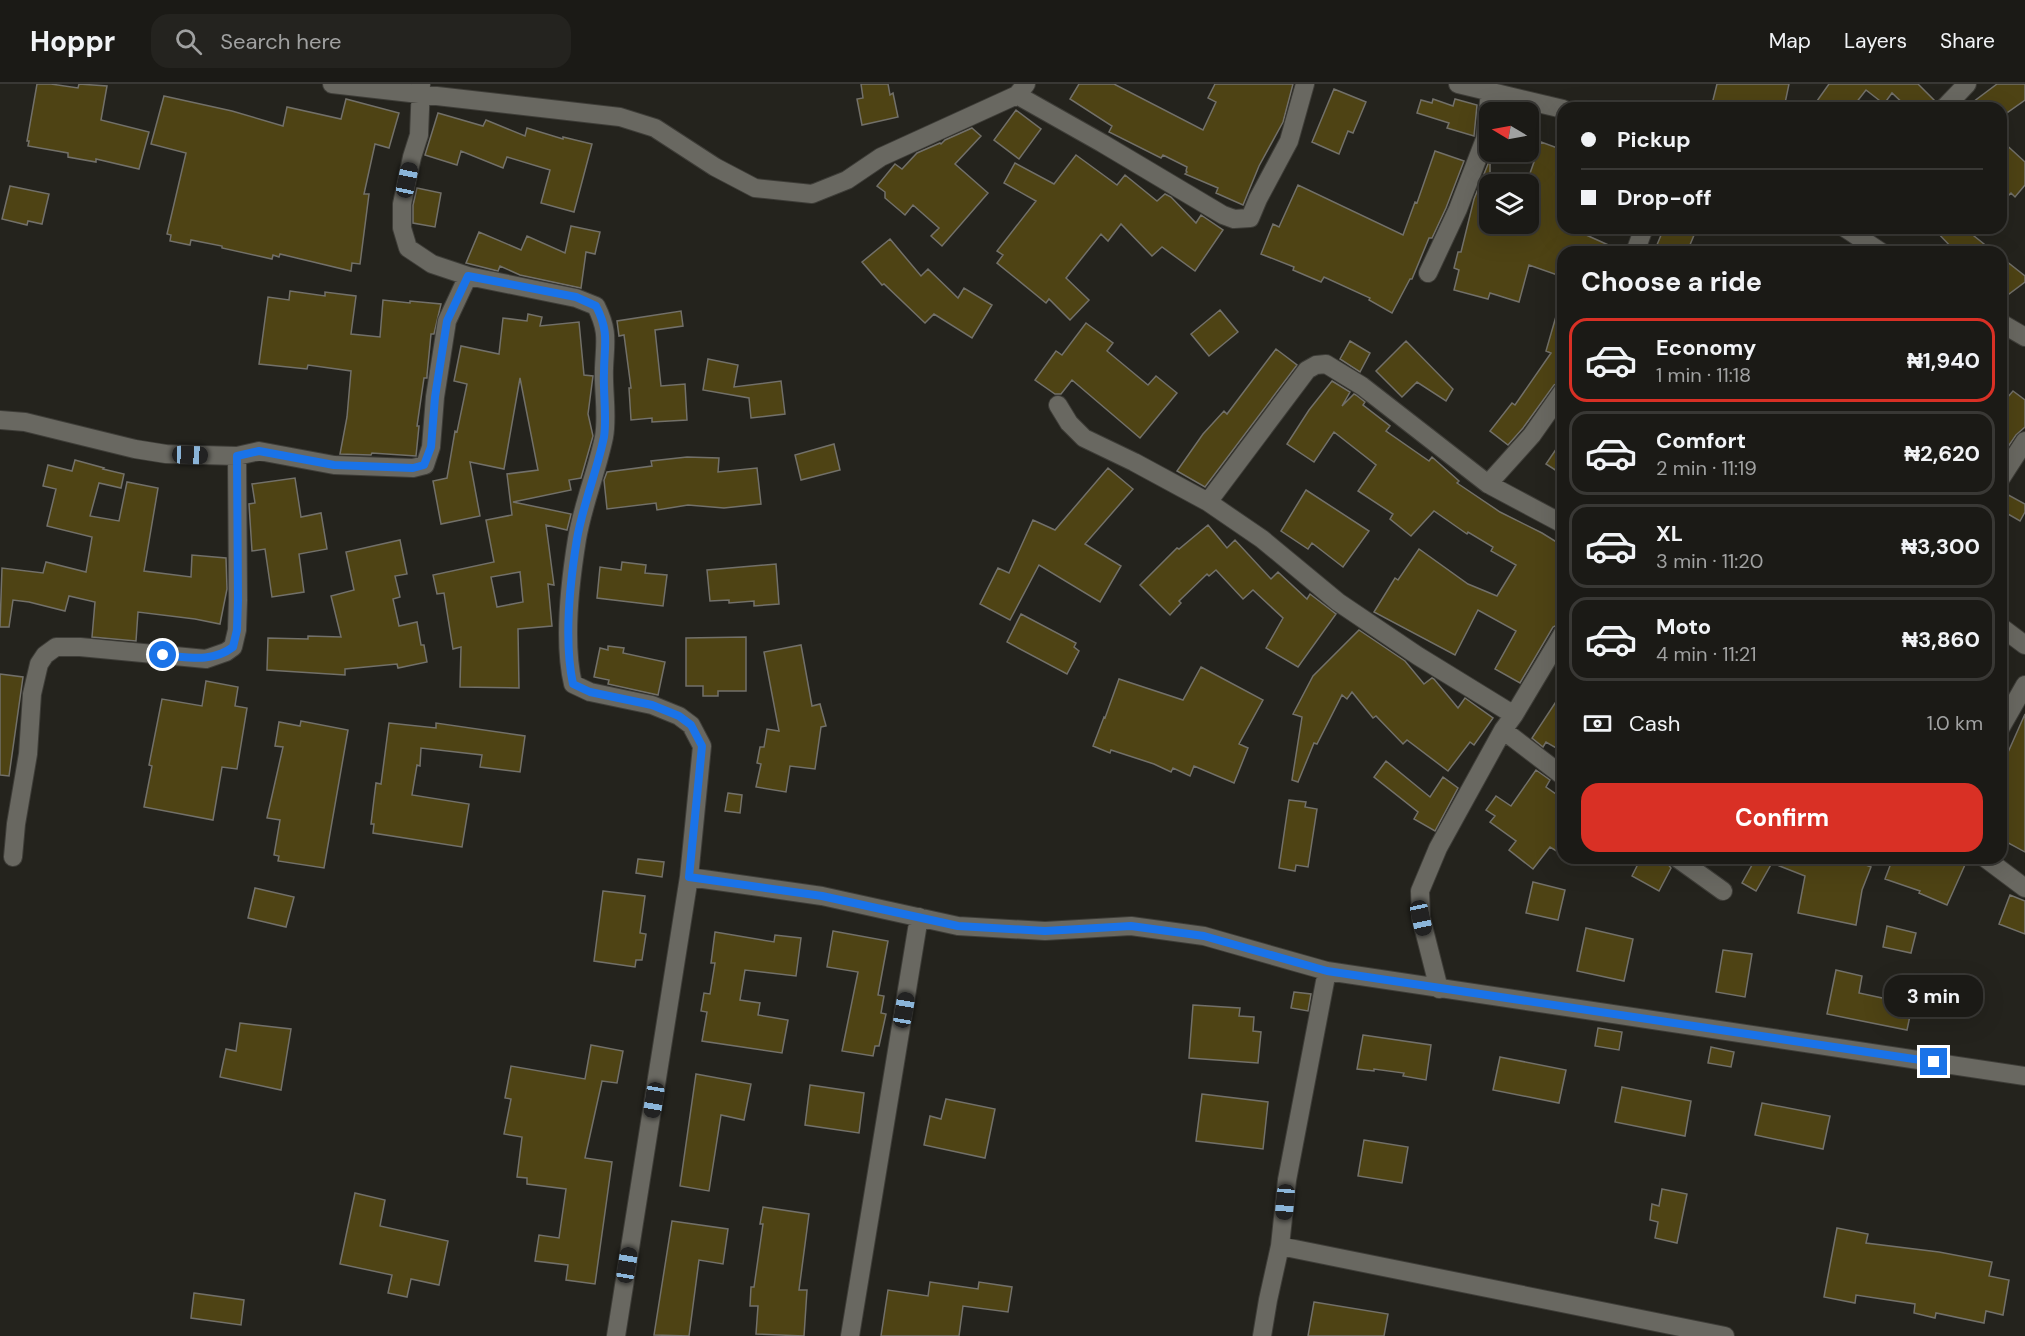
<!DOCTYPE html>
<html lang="en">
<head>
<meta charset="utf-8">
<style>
	:root { --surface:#1b1a16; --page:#24231f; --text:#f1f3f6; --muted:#a0a1a1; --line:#393835; --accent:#d93025 }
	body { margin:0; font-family:"DM Sans",sans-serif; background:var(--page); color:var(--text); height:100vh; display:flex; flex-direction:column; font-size:22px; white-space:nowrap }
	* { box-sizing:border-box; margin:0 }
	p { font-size:20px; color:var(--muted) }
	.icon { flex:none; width:33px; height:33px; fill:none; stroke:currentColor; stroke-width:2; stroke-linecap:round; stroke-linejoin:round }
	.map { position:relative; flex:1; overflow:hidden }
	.panel { position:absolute; left:1557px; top:162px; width:450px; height:618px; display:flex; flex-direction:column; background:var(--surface); border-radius:18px; box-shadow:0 6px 24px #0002,0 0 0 2px var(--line) }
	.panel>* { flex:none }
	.hud { position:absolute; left:1557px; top:18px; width:450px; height:132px; border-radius:18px; box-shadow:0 6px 24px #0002,0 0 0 2px var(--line); display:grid; align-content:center; height:132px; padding:0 24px; background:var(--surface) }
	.needle { width:39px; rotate:280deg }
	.controls { position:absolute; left:1479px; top:18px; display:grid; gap:12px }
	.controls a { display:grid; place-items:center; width:60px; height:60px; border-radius:12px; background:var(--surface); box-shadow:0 6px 24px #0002,0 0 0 2px var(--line); font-size:30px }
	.end { position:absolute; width:27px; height:27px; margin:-14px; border:8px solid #1a73e8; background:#fff; box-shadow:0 0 0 3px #fff }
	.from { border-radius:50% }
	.bubble { position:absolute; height:42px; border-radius:18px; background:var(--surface); box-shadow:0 6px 24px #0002,0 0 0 2px var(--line); font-size:20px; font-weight:700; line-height:42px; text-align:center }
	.car { position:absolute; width:18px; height:36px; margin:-18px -9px; border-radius:8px; box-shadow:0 0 4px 2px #0007; background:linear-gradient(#222 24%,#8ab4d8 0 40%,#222 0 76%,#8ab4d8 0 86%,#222 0) }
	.hud b { display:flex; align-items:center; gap:21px; height:57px; font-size:22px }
	.hud b+b { border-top:2px solid var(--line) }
	.hud i { width:15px; height:15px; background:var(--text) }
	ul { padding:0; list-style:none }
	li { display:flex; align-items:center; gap:18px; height:84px; margin:0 12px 9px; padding:0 12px; border:3px solid var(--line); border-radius:18px }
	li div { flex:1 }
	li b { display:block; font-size:22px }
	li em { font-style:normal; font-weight:700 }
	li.current { border-color:var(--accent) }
	li>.icon { width:54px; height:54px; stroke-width:1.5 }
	h2 { padding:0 24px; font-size:27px; line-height:72px }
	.pay { display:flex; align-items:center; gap:15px; height:66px; padding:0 24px; font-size:22px }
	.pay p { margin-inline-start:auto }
	.cta { display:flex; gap:12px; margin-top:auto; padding:12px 24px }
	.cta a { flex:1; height:69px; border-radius:18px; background:var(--accent); color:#fff; font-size:24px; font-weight:700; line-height:69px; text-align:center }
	header { display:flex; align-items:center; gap:36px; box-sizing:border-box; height:84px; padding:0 30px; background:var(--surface); border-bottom:2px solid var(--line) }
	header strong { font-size:28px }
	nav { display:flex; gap:33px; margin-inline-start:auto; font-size:21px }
	.search { width:420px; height:54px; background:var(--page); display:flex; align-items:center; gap:15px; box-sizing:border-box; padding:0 21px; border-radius:18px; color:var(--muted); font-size:22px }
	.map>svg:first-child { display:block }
</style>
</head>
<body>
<header>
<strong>Hoppr</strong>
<div class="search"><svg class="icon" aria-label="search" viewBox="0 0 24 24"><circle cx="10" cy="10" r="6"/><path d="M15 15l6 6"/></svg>Search here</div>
<nav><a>Map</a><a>Layers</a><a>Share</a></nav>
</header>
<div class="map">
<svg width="2025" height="1252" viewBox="0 0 2025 1252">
	<rect width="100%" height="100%" fill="#24231d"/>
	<path fill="#4e4314" stroke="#727069" stroke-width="1.5" fill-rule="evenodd" d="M37 0H51L78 4 79 0 107 2 101 36 149 48 139 85 96 75V78L68 73V69L28 62 29 57H27Z
		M861 0H888L890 11 893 9 898 33 862 41 857 15 863 14Z
		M1079 0H1114L1203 46 1216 18 1208 14 1215 0H1293L1283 38 1259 82 1243 121 1216 109 1218 104 1185 90 1187 88 1186 87 1187 83 1163 71 1161 74 1109 48 1112 42 1070 15Z
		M1717 0H1789L1784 24H1711Z
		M1829 0H1918L1935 17 1933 24H1908L1892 9 1884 20 1866 6 1852 24H1812Z
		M1997 0H2025V16L2001 33V24H1965Z
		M1334 5 1366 18 1353 49 1348 47 1339 70 1312 58Z
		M164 12 232 27 283 42 287 23 341 35 346 15 399 29 389 64 375 60 364 110H369L360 180 352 179 351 187 280 170 279 173 273 171 272 175 222 164V162L191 156 190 161 170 157 171 151 167 150 186 69 151 60Z
		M1433 15 1453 22 1455 15 1477 21 1474 52 1447 44 1449 39 1417 29 1421 16 1432 19Z
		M1016 26 1041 45 1019 75 994 56Z
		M438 29 483 42 486 36 525 52 527 44 563 55V53L592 60 574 128 541 119 550 86 507 73 503 84 461 67 457 81 425 71Z
		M972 44 981 52 955 80 988 109 942 162 931 152 939 144 913 121 905 131 885 114V108L877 102 895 80 902 85 917 69 940 59 941 60 945 56Z
		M2001 56 2025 78V101L2015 113 2011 109 2001 119Z
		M1541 58 1563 66V144H1586L1584 150 1624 168H1563V193L1529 181 1519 218 1490 209 1488 215 1454 206 1459 186 1454 184 1458 168H1461L1474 115 1490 75V140H1528V95Z
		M1435 67 1464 77 1446 124 1432 154H1429L1412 195H1410L1392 229 1369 216 1370 214 1324 193 1321 198 1293 186 1294 183 1261 170 1273 140 1279 143 1298 101 1403 151 1415 118 1417 119Z
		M1076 71 1117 101 1125 91 1157 117 1165 110 1171 113 1196 139 1201 131 1223 146 1195 187 1162 163 1152 172 1121 140 1108 157 1101 150 1066 194 1089 216 1070 236 1049 215 1046 219 997 179 1003 171 997 167 1036 117 1004 99 1015 79 1054 100Z
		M10 102 49 110 42 140 28 137 27 141 2 135Z
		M417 104 441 109 435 143 413 139V121Z
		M571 142 600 148 595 170 586 168 581 204 520 191 500 182 498 187 466 179 479 148 521 166 527 152 565 169Z
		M1664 144H1697L1687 168H1654Z
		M1933 144H1964L1994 168H1956Z
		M890 155 921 192 928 185 958 214 964 204 992 221 972 254 934 230 925 239 884 200 882 201 862 178Z
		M2001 173 2025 192V198L2001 216Z
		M290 207 325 212V208L356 212 351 250 380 253 383 216 410 219V217L441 220 434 250H431L427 291V294H424L417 342H419L416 372 372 369 371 371 340 370 347 333 351 287 308 281 307 285 259 280 268 213 289 216Z
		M1559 222 1563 223V296L1554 301 1523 344 1508 361 1490 347 1512 319 1515 321 1551 269 1546 267Z
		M1220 226 1238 248 1209 272 1191 250Z
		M681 227 683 242 655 246 661 302 685 300 687 336 652 338V334L631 336 629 304H631L624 251 619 252 617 237Z
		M528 230 542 233 540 242 579 238 584 291 593 292 588 330 593 352 581 394 569 396 571 406 513 418 571 430 567 446 546 441 554 501 548 500 552 542 518 545 519 604 460 603 461 563 453 565 444 509 437 510 433 491 494 478 486 436 512 431 507 390 538 386 520 294 504 385 470 378 480 432 441 440 433 397 447 394 455 347 457 348 467 300 454 297 461 262 499 270 503 234 527 237ZM520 488 523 518 497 523 491 493Z
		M1086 239 1113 259 1107 267 1148 301 1156 292 1177 309 1140 354 1072 296 1061 310H1055L1035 296 1056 267 1062 271Z
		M1350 257 1370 269 1360 288 1340 275Z
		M1406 257 1453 305 1446 317 1417 298 1402 313 1376 287Z
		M1276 265 1297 281 1205 403 1177 387 1203 350 1224 327 1227 330Z
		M708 275 738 281 734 303 781 297 785 330 751 334 749 314 703 306Z
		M1332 297 1350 308 1342 322 1354 310 1356 311 1365 318 1363 321 1390 342 1386 347 1429 377 1432 373 1459 397 1457 399 1500 428 1542 449 1563 462V538L1553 543 1520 599 1495 585 1516 547 1478 526 1455 571 1374 528 1395 494 1398 496 1419 465 1468 500 1497 512 1516 481 1491 467 1493 463 1468 448 1467 450 1434 427 1411 452 1390 435 1393 430 1358 407 1376 381 1334 348 1314 378 1287 360 1309 326Z
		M2013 307 2025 316V343L2016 351 2001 373V321Z
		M1563 355V391L1546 380Z
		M834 360 840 386 801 396 795 371Z
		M687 373 719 374 718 388 757 384 761 420 724 424 688 421 657 426 656 419 607 425 604 396 607 388 652 382 651 377Z
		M75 376 104 384 103 385 124 390 121 404 99 399 90 432 119 437 127 398 158 404 144 487 191 493 192 471 226 474 227 505 220 540 195 535 138 528 136 557 92 553 95 518 69 512 65 527 29 518 13 516 9 543H0L2 484 43 489 46 478 86 488 92 453 47 442 56 405 43 402 48 381 72 387Z
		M1108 384 1133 405 1085 460 1121 482 1100 518 1039 481 1010 536 980 520 998 484 1009 489 1033 436 1055 446Z
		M295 394 301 433 321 429 327 465 299 470 304 508 272 513 265 465 252 467 249 420 255 419 252 400Z
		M1306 406 1369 447 1343 483 1312 459 1308 465 1281 447Z
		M2001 407 2025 420V428L2020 437 2001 426Z
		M1208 441 1227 464 1235 456 1271 495 1278 488 1307 515 1310 510 1336 530 1298 583 1266 564 1283 534 1253 506 1243 515 1216 486 1209 492 1207 490 1179 517 1181 519 1170 531 1140 501 1177 464 1179 465Z
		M400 456 407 490 395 492 400 513 393 515 399 542 417 538 421 561H424L427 578 398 584 397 580 345 585V591L267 586 268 554 308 555V552L341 553 331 512 354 506 346 468Z
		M622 478 646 481 645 489 667 491 663 522 597 514 600 483 621 486Z
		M776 480 779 520 754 522V517L729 519V516L710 517 707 486Z
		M1021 530 1076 559 1074 563 1079 567 1067 590 1007 558Z
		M1359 546 1405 577 1424 600 1432 594 1434 595 1458 624 1465 614 1493 634 1474 661 1470 658 1448 687 1407 656 1403 660 1376 632 1373 634 1352 608 1347 615 1342 611 1317 660 1314 659 1298 698 1292 696 1302 633 1293 630 1313 592Z
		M746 553V607H718V612H703V602H686V554Z
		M801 561 812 622 820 620 826 642 821 643 815 685 790 682 786 708 756 703 761 680 757 679 760 663H764L767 645 779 647 764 568Z
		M608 562 624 564 623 569 665 578 658 611 608 600 609 596 594 593 600 564 608 566Z
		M1201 583 1263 616 1239 660 1248 664 1234 699 1194 682 1190 692 1173 684 1171 688 1154 680 1111 666 1110 669 1093 662 1104 633 1105 634 1119 595 1183 616Z
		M0 590 23 593 9 692 0 691Z
		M206 597 238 603 235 622 247 624 237 685 222 683 213 736 144 723 152 682 149 681 162 615 202 622Z
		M1563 607V668L1546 658 1543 663 1532 654Z
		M2025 630V768L2001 755V672L2005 675Z
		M301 637 348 646 324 784 278 777 279 772 274 771 280 736 267 734 283 663 275 662 279 638 300 642Z
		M389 639 436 644V639L525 652 520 688 480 683 482 671 421 664 420 682 417 681 412 711 469 720 462 763 373 749 374 740H371L374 715 376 699 381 700Z
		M1386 677 1430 713 1443 693 1458 704 1435 747 1414 735 1418 728 1374 693Z
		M1536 686 1550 696 1546 703 1563 715V771L1550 763 1533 785 1509 766 1516 757 1490 738 1495 732 1486 726 1496 712 1511 722Z
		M728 709 742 711 740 729 725 727Z
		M1289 716 1306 718 1305 723 1317 725 1308 783 1296 781 1295 787 1279 784Z
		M1641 774H1663L1671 784 1659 807 1632 792Z
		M1756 774H1848L1871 783 1862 806 1856 841 1798 829 1805 792 1772 779 1756 807 1742 799Z
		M1893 774H1968L1947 821 1919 809 1920 807 1885 795Z
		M638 775 664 778 662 793 636 789Z
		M1533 798 1565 806 1558 836 1526 829Z
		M255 804 294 813 286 843 248 834Z
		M603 807 645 812 640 849 646 850 642 876H636L635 883 594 877Z
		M2010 811 2025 817V850L1999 840Z
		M1887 842 1916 849 1911 869 1883 863Z
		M1586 844 1633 855 1624 897 1577 887Z
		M833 847 888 857 878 911 884 912 881 929 886 930 879 962H875L873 972 842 967 858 888 827 883Z
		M715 848 774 858 775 851 801 854 796 892 745 886 740 916 760 919 758 931 788 936 782 969 702 957 707 928 701 927 704 909 710 910 715 879H711Z
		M1723 866 1752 870 1745 913 1716 908Z
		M1836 886 1862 892 1859 909 1887 915 1891 898 1916 903 1907 946 1827 930Z
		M1294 908 1311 910 1308 927 1291 924Z
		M1193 921 1240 924 1239 932 1254 933 1253 947 1261 948 1258 979 1189 974Z
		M240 939 291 945 281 1006 220 993 226 965 236 967Z
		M1598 944 1622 948 1619 966 1595 962Z
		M1363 951 1431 961 1426 996 1403 992 1404 989 1374 985V987L1357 985Z
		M591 961 623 967 617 999 602 997 585 1074 612 1078 595 1200 566 1196 568 1181 535 1177 539 1151 559 1154 566 1105 527 1100V1094L517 1093 522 1053 504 1050 511 1015 505 1014 511 982 585 995Z
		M1711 963 1734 968 1731 983 1708 979Z
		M1500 973 1566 986 1559 1019 1493 1006Z
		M696 990 751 1000 744 1036 721 1031 709 1107 680 1102Z
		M810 1001 864 1009 859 1049 805 1041Z
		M1622 1003 1691 1017 1685 1052 1615 1038Z
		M1202 1010 1268 1018 1263 1065 1196 1057Z
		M946 1015 995 1025 985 1074 924 1061 930 1032 941 1035Z
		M1762 1019 1830 1032 1823 1065 1755 1051Z
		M1364 1056 1408 1063 1402 1099 1358 1092Z
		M1662 1105 1687 1110 1677 1159 1655 1154 1658 1138 1650 1136 1652 1120 1659 1122Z
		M355 1109 385 1116 380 1142 448 1157 439 1201 411 1195 407 1213 388 1209 392 1191 340 1180Z
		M763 1123 809 1130 799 1206H807L804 1252 756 1250 758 1222H750L751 1203H754L763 1140H760Z
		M672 1137 728 1145 723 1180 699 1176 689 1252 654 1251Z
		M1837 1144 1868 1150 1866 1159 1939 1168 1992 1178 1989 1192 2009 1196 2003 1231 1986 1227 1984 1239 1936 1229 1935 1234 1914 1229 1915 1220 1856 1211 1855 1219 1824 1213Z
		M930 1198 978 1205 979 1198 1012 1203 1008 1228 963 1222 959 1252H881L888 1206 928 1212Z
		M194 1209 244 1216 241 1241 191 1234Z
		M1314 1218 1388 1230 1384 1252H1308Z"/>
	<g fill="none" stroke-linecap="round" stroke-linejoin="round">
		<defs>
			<path id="street" d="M332 0 620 33 655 44 715 83 755 104 812 110 847 96 881 73 1017 11 1026 0
				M421 0 419 51 412 73 402 120V144L408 164 432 180 468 192
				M1458 0 1563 25
				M1017 11 1102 59 1223 131 1234 135 1250 134 1258 115 1289 57 1305 0
				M1944 24 1967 0
				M1845 144 1881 168
				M1635 168 1644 144
				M1428 189 1458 125 1485 55 1490 8
				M2001 239 2025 253
				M1058 321 1069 339 1084 354 1134 378 1208 418 1262 455 1338 518 1418 572 1514 631
				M0 336 25 338 135 365 166 370 237 372 259 367 334 381 413 384 425 381 431 363 435 313 447 237 468 192 576 214 596 222C609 248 605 258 604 284 603 307 608 331 604 353 597 387 583 420 577 455 570 498 563 558 573 600L590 608 652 621 679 632 691 641 702 662 689 793 616 1252
				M2001 394 2025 357
				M1488 400 1532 351 1563 307
				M1208 418 1307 286 1316 281 1326 280 1362 302 1488 400 1563 440
				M2001 543 2025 561
				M2001 643 2025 601
				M1503 646 1563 692
				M13 773 16 740 28 670 32 610 39 580 45 571 56 563H80L206 575 226 568 233 563 237 546 238 516 237 372
				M1677 774 1723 807
				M1985 774 2025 804
				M689 793 822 812 958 842 1045 847 1131 842 1204 852 1327 887 2025 992
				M1439 905 1421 834 1420 807 1438 764 1503 646 1514 631 1563 549
				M1280 1162 1725 1252
				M850 1252 919 833
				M1262 1252 1268 1216 1280 1162 1287 1096 1327 887"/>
		</defs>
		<use href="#street" stroke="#3e3d38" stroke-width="20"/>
		<use href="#street" stroke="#696861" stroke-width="18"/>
	</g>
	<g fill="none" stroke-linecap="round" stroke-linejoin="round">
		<path stroke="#1a73e8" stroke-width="8" d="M163 571C188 573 212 579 233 563L237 546 238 516 237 372 259 367 334 381 413 384 424 381 431 363 435 313 447 237 468 192 576 213 596 222C610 249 604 261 604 289 603 309 607 333 604 353 597 387 583 420 577 455 570 498 564 558 573 600L590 608 652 621 679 632 691 641 702 662 689 793 822 812 958 842 1045 847 1131 842 1204 852 1327 887 1934 978"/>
	</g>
</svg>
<div class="controls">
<a><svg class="needle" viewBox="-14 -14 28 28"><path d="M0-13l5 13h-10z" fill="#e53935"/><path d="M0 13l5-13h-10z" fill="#a0a1a1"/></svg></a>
<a><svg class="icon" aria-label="layers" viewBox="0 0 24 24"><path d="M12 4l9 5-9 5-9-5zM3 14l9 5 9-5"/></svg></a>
</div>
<i class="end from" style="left:163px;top:571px"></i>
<i class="end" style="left:1934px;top:978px"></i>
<div class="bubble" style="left:1884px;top:891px;width:99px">3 min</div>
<i class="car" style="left:407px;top:96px;rotate:12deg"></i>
<i class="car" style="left:190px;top:371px;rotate:92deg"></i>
<i class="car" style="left:1421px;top:834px;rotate:168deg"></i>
<i class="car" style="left:904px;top:926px;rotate:10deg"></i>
<i class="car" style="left:654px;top:1016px;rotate:189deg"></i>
<i class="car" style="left:1285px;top:1118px;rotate:185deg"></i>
<i class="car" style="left:627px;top:1181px;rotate:9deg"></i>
<div class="hud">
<b><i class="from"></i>Pickup</b>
<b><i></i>Drop-off</b>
</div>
<section class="panel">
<h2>Choose a ride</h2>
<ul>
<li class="current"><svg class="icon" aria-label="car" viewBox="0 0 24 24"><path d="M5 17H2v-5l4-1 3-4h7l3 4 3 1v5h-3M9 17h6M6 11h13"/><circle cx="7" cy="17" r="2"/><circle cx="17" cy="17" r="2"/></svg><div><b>Economy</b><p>1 min · 11:18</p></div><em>₦1,940</em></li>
<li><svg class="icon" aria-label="car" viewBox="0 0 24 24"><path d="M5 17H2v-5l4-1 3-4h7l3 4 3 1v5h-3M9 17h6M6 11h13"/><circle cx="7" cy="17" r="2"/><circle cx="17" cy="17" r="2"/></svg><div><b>Comfort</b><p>2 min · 11:19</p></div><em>₦2,620</em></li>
<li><svg class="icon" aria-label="car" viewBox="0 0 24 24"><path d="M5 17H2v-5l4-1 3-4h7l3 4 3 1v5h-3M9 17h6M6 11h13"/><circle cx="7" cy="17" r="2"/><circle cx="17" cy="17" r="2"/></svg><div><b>XL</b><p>3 min · 11:20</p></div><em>₦3,300</em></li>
<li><svg class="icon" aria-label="car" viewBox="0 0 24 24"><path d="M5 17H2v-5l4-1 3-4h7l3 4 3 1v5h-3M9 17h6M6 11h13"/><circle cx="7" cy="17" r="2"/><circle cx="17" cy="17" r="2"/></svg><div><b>Moto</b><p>4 min · 11:21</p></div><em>₦3,860</em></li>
</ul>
<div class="pay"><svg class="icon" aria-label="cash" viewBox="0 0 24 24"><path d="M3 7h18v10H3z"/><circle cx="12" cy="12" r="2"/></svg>Cash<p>1.0 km</p></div>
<div class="cta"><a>Confirm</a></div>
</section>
</div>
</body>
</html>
